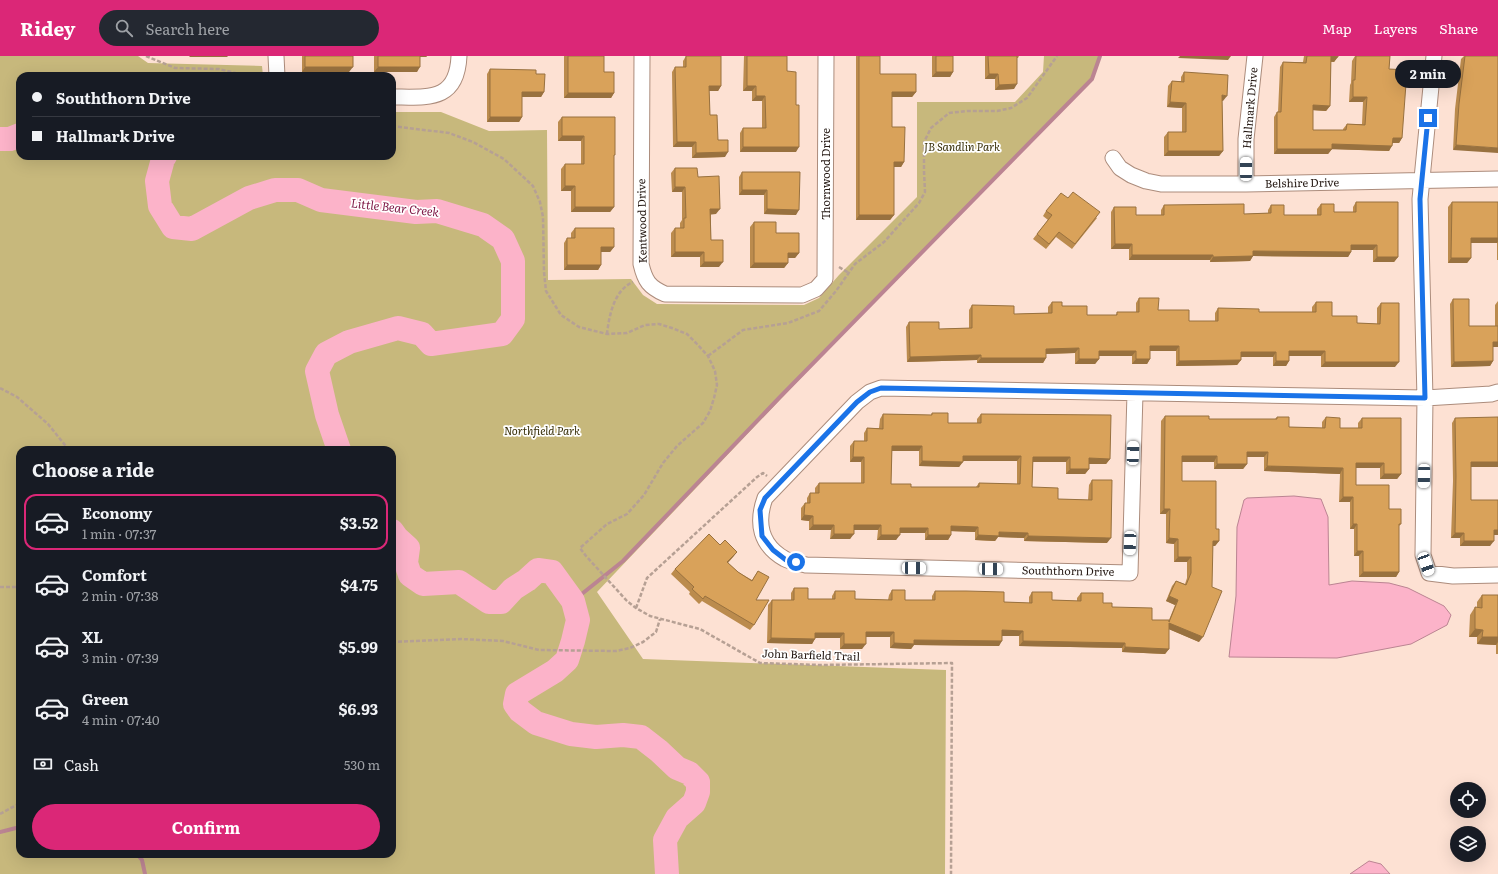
<!DOCTYPE html>
<html lang="en">
<head>
<meta charset="utf-8">
<style>
	:root { --surface:#171b24; --page:#242831; --text:#f1f3f6; --muted:#9ea1a6; --line:#363941; --accent:#db2777 }
	body { margin:0; font-family:Literata,serif; background:var(--page); color:var(--text); height:100vh; display:flex; flex-direction:column; font-size:15px; white-space:nowrap }
	* { box-sizing:border-box; margin:0 }
	p { font-size:13px; color:var(--muted) }
	.icon { flex:none; width:22px; height:22px; fill:none; stroke:currentColor; stroke-width:2; stroke-linecap:round; stroke-linejoin:round }
	.map { position:relative; flex:1; overflow:hidden }
	.sheet { position:absolute; left:16px; top:390px; width:380px; height:412px; display:flex; flex-direction:column; background:var(--surface); border-radius:12px; box-shadow:0 4px 16px #0002 }
	.sheet>* { flex:none }
	.top-card { position:absolute; left:16px; top:16px; width:380px; height:88px; border-radius:12px; box-shadow:0 4px 16px #0002; display:grid; align-content:center; height:88px; padding:0 16px; background:var(--surface) }
	.tools { position:absolute; left:1450px; top:726px; display:grid; gap:8px }
	.tools a { display:grid; place-items:center; width:36px; height:36px; border-radius:50%; background:var(--surface); box-shadow:0 4px 16px #0002; font-size:20px }
	.end { position:absolute; width:18px; height:18px; margin:-9px; border:5px solid #1a73e8; background:#fff; box-shadow:0 0 0 2px #fff }
	.from { border-radius:50% }
	.bubble { position:absolute; height:28px; border-radius:14px; background:var(--surface); box-shadow:0 4px 16px #0002; font-size:13px; font-weight:700; line-height:28px; text-align:center }
	.car { position:absolute; width:12px; height:24px; margin:-12px -6px; border-radius:5px; box-shadow:0 0 3px 1px #0007; background:linear-gradient(#fff 24%,#345 0 40%,#fff 0 76%,#345 0 86%,#fff 0) }
	.top-card b { display:flex; align-items:center; gap:14px; height:38px; font-size:15px }
	.top-card b+b { border-top:1px solid var(--line) }
	.top-card i { width:10px; height:10px; background:var(--text) }
	ul { padding:0; list-style:none }
	li { display:flex; align-items:center; gap:12px; height:56px; margin:0 8px 6px; padding:0 8px; border:2px solid transparent; border-radius:12px }
	li div { flex:1 }
	li b { display:block; font-size:15px }
	li em { font-style:normal; font-weight:700 }
	li.on { border-color:var(--accent) }
	li>.icon { width:36px; height:36px; stroke-width:1.5 }
	h2 { padding:0 16px; font-size:18px; line-height:48px }
	.pay { display:flex; align-items:center; gap:10px; height:44px; padding:0 16px; font-size:15px }
	.pay p { margin-inline-start:auto }
	.cta { display:flex; gap:8px; margin-top:auto; padding:8px 16px }
	.cta a { flex:1; height:46px; border-radius:24px; background:var(--accent); color:#fff; font-size:16px; font-weight:700; line-height:46px; text-align:center }
	header { display:flex; align-items:center; gap:24px; box-sizing:border-box; height:56px; padding:0 20px; background:var(--accent); color:#fff }
	header strong { font-size:19px }
	nav { display:flex; gap:22px; margin-inline-start:auto; font-size:14px }
	.search { width:280px; height:36px; background:var(--page); display:flex; align-items:center; gap:10px; box-sizing:border-box; padding:0 14px; border-radius:22px; color:var(--muted); font-size:15px }
	.map>svg:first-child { display:block }
</style>
</head>
<body>
<header>
<strong>Ridey</strong>
<div class="search"><svg class="icon" aria-label="search" viewBox="0 0 24 24"><circle cx="10" cy="10" r="6"/><path d="M15 15l6 6"/></svg>Search here</div>
<nav><a>Map</a><a>Layers</a><a>Share</a></nav>
</header>
<div class="map">
<svg width="1498" height="818" viewBox="0 0 1498 818">
	<rect width="100%" height="100%" fill="#fde1d3"/>
	<path fill="#c7b87c" fill-rule="evenodd" d="M0 0H138L148 7 262 10 263 20H20V100H392V56H441L489 75 547 74 548 224 631 223 643 239 657 248 804 249 819 242 839 219 917 141V46H1015L1043 16 1044 0H1100L1092 23 873 246 597 536 643 603 946 614 945 818H0ZM20 394H392V798H20Z"/>
	<path fill="#fcb3c9" stroke="#bb8492" d="M1294 440 1321 443 1328 461 1329 529 1352 525 1389 527 1408 532 1444 550 1451 559 1447 569 1411 588 1337 602 1229 601 1236 540 1237 471 1244 444 1247 442Z
		M1369 805 1381 808 1390 818H1350Z"/>
	<g fill="none" stroke-linecap="round" stroke-linejoin="round">
		<path stroke="#bb8492" stroke-width="4" d="M573 545 623 505 779 342 1092 23 1100 0
			M0 776 20 771
			M137 798 142 804 145 818"/>
		<path stroke="#fcb3c9" stroke-width="24" d="M0 83H10L20 79
			M165 100 163 103 157 125 160 150 173 171 192 173 249 142 275 134H298L321 144 416 156 437 155 483 169 503 183 513 205V263L502 278 431 288 422 278 398 272 349 286 326 298 317 315 327 359 339 394
			M392 475 397 482 408 492 406 507 410 519 423 528 459 526 489 546H501L513 533 527 524 538 514 552 516 573 545 578 564 573 585 567 604 555 615 517 638 515 648 520 655 536 667 571 678 596 681 623 679 641 681 659 695 677 712 689 717 698 726V736L694 747 677 762 665 784 667 818"/>
		<defs>
			<path id="minor" d="M276 0 277 20
				M642 0 641 208C645 225 649 231 665 238L802 239 816 233 825 223 826 0
				M1434 0 1420 143 1425 342 1423 499 1429 517 1453 520 1498 519
				M392 41C428 41 457 46 459 0
				M1113 102 1120 112 1131 119 1146 125 1161 128H1246L1498 123
				M1246 128V83L1255 0
				M1135 337 1130 517 806 509C799 507 791 506 785 503 760 489 756 467 765 442L857 346 870 336 881 332 1425 342 1491 338 1498 336"/>
		</defs>
		<use href="#minor" stroke="#ac8c7c" stroke-width="17"/>
		<path stroke="#b6a094" stroke-width="2.5" stroke-dasharray="4 2" stroke-linecap="butt" d="M146 0 175 12 219 13 247 20
			M392 70 449 77 473 86 504 103 533 130 540 146 543 161 544 216 546 235 561 259 579 271 607 278 627 277 645 269 659 268 672 272 687 278 696 287 708 300 715 315 717 329 714 342 710 355 703 367 677 390 663 407 644 439 627 458 607 468 580 492 586 500 627 545 636 552 650 560 700 573 760 607 821 609 952 607 951 818
			M839 211 849 217
			M607 278C609 260 614 234 633 226
			M708 300 743 274 788 267 819 255 836 235 855 208 884 186 919 147 925 136 924 115V86L931 72 949 57 967 55H997L1011 52 1027 42 1057 0
			M0 332 17 341 48 368 69 394
			M0 531H20
			M636 552 647 522 757 421 763 417 767 420
			M392 586 461 583 503 585 539 594 616 595 630 592 643 586 656 576 660 563
			M0 758 20 747"/>
		<use href="#minor" stroke="#fff" stroke-width="15"/>
	</g>
	<path fill="#bb8b4d" fill-rule="evenodd" d="M302 0H353L349 16H302Z
		M374 0H427L426 1H420L417 16H374Z
		M564 0H604V16L614 37 611 42H564Z
		M686 0 721 30 718 35H709L710 59 718 84 725 101 692 102V91H673L672 16 675 11H683V5Z
		M744 0H787V15L796 96H740V77L743 72H762V45H752V35H743Z
		M856 0H880V18L916 36 912 41H892V71L904 106 901 111H894V159L890 164H856Z
		M932 0H953V16L950 21H932Z
		M985 0H1019L1018 2H1017L1014 33 995 34V23H985Z
		M1304 0H1338L1334 6H1331L1330 50 1326 55 1313 54V74H1343V73L1347 68H1362L1363 46H1349L1350 29 1351 27 1352 5 1355 0H1390L1389 13 1402 82 1399 87H1392L1389 95 1332 93 1328 98H1274V61L1277 56H1278L1280 11 1283 6H1303Z
		M1464 0H1465L1498 67 1453 94 1455 53 1461 3Z
		M490 13 536 18 544 36 541 41H522V61L519 66H487V18Z
		M1184 16 1223 45H1222L1223 95 1219 100H1164V81L1168 76H1182V52L1167 51 1168 30 1172 25H1181V21Z
		M562 61 614 101V151L610 156H571V135H561V113L565 108H581V85H558V66Z
		M675 112 698 121 716 158H711V184L719 211H700V201H671V177L675 172H680V167L682 164V136H672L671 117Z
		M742 116H800L796 159 764 158V139H739V121Z
		M1068 142 1097 162 1072 193 1056 181 1046 193 1033 183 1048 164 1043 160 1046 155Z
		M1356 146 1398 201 1394 206H1373V194H1351V196L1348 201 1253 200 1250 205 1210 206V204H1129V193H1111V156L1114 151 1136 159H1161V154L1164 149 1244 158 1268 157V154L1271 149 1284 159H1317V153L1321 148 1334 156H1353V151Z
		M1452 146H1498V204H1497V187H1471V202L1467 207H1448V151Z
		M754 166 776 177 799 197 795 202H788V207L784 212H750V171Z
		M575 172 614 191 610 196H601V209L598 214H564V187L567 182H571V177Z
		M1139 242 1158 254 1189 265H1215V257L1218 252 1259 256H1312V251L1316 246 1332 260 1357 267 1377 268V252L1381 247 1395 311H1321V300H1289V305L1286 310H1273V301H1241V304L1237 309 1176 310V295H1150V303L1147 308H1132V300H1099V303L1095 308H1075V297L1046 298V302L1043 307H977V304L907 306 906 271 909 266 939 273 969 272V254L972 249 1014 258 1048 257V251L1052 246 1087 259H1116L1117 256H1136V247Z
		M1453 243 1469 270H1495V249L1498 245V291H1493V305L1490 310 1451 311 1450 248Z
		M932 357 948 367H977V363L981 358 1110 403 1106 408H1089V413L1085 418H1066V406H1033L1032 431 1058 443 1088 444 1089 429 1092 424 1107 487 1024 485V482L998 481 995 485 975 484V476L951 475V479L948 484H925V477H900L896 484H877L878 474H854L850 483H830L831 474H809V465L801 464V452L805 447H807V442L810 437H815V432L819 427H861V406H850V390L854 385H864V377L867 372H879L880 363 883 358 931 359ZM892 395H919V410L959 411 963 405H1017V428L979 427 976 431H911L891 428Z
		M1165 360 1209 363H1275L1277 361 1289 371 1322 372V366L1326 361 1340 372H1358V367L1362 362 1401 418 1397 423H1380V412H1356V429L1389 453 1401 468 1399 470V516L1396 521H1359V500H1354V473H1350V446H1339L1340 418 1264 415V401H1247V408L1243 413H1214V406H1182V425L1216 473 1219 485 1215 490H1213L1199 586 1169 573V593L1165 598 1122 596V592L1019 590V580H1002L999 590 914 589 911 593 890 592V581H866L862 593H840V582H815L812 588 767 587 768 549 772 544H791V537L794 532 808 543H832V540L835 535 855 543 888 544 889 539 892 534 905 544H932V540L935 535 1004 546 1029 547V541L1032 536 1052 544 1077 545V542L1081 537 1112 551 1152 564H1169L1175 549 1166 545 1172 530 1176 525 1185 528 1187 522V506H1174V488L1166 487V458H1160L1161 365Z
		M1455 362 1498 411H1471V444L1498 479H1494L1490 490H1460V482H1451L1453 425 1452 367Z
		M720 489 737 496 733 501 728 507 738 516 752 524 758 515 754 569 750 574 702 545 699 548 689 538 690 536 671 518 675 513Z
		M1482 539H1498V598H1496V589L1477 588V581H1469L1470 559 1475 551 1477 552V546Z"/>
	<path fill="#98713f" d="M190 0H228L227 1H189Z
		M418 0H427L426 1H417Z
		M1180 0H1231L1228 4 1178 2Z
		M1331 0 1338 1 1334 6 1328 5Z
		M305 11H353L349 16H302Z
		M378 11H420L417 16H374Z
		M936 16H953L950 21H932Z
		M989 18H998L995 23H985Z
		M1017 28 1014 33 995 34 999 29Z
		M709 30H721L718 35H705Z
		M747 30H756L752 35H743Z
		M522 36H544L541 41H519Z
		M892 36H916L912 41H888Z
		M568 37H614L611 42H564Z
		M1222 39 1227 40 1223 45 1219 44Z
		M756 40H765L762 45H752Z
		M1353 41H1367L1363 46H1349Z
		M1170 46 1186 47 1182 52 1167 51Z
		M1313 49 1330 50 1326 55 1310 54Z
		M490 61H522L519 66H487Z
		M562 80H584L581 85H558Z
		M1393 82H1402L1399 87H1389Z
		M677 86H696L692 91H673Z
		M1332 88 1392 90 1389 95 1328 93Z
		M1456 89 1498 92V97L1453 94Z
		M743 91H799L796 96H740Z
		M1277 93H1332L1328 98H1274Z
		M1168 95H1223L1219 100H1164Z
		M728 96 725 101 692 102 696 97Z
		M894 106H904L901 111H890Z
		M565 130H575L571 135H561Z
		M675 131H685L682 136H672Z
		M742 134H767L764 139H739Z
		M575 151H614L610 156H571Z
		M710 153H720L716 158 707 159Z
		M767 153 799 154 796 159 764 158Z
		M859 159H894L890 164H856Z
		M1471 182H1498V186L1497 187H1467Z
		M1115 188H1132L1129 193H1111Z
		M1351 189H1377L1373 194H1348Z
		M601 191H614L610 196H598Z
		M1253 195 1351 196 1348 201 1253 200 1250 205 1210 206 1213 201Z
		M675 196H704L700 201H671Z
		M788 197H799L795 202H785Z
		M1132 199H1213L1210 204H1129Z
		M1377 201H1398L1394 206H1373Z
		M1451 202H1471L1467 207H1448Z
		M704 206H723L719 211H700Z
		M754 207H788L784 212H750Z
		M567 209H601L598 214H564Z
		M1493 286H1498V291H1489Z
		M1150 290H1179L1176 295H1147Z
		M1079 292 1075 297 1043 298 1046 293Z
		M1099 295H1136L1132 300H1095Z
		M1289 295H1325L1321 300H1286Z
		M1241 296H1276L1273 301H1238Z
		M981 299 977 304 907 306 910 301Z
		M981 302H1046L1043 307H977Z
		M1079 303H1099L1095 308H1075Z
		M1136 303H1150L1147 308H1132Z
		M1241 304 1237 309 1176 310 1179 305Z
		M1276 305H1289L1286 310H1273Z
		M1493 305 1490 310 1451 311 1454 306Z
		M1325 306H1399L1395 311H1321Z
		M892 390H922L919 395H888Z
		M1247 396H1268L1264 401H1243Z
		M963 400H1021L1017 405H959Z
		M1182 400H1217L1214 406H1178Z
		M853 401H864L861 406H850Z
		M1033 401H1070L1066 406H1029Z
		M1089 402 1110 403 1106 408H1086Z
		M922 405 963 406 959 411 919 410Z
		M1471 406H1498V411H1467Z
		M1356 407H1384L1380 412H1353Z
		M1217 408H1247L1243 413H1214Z
		M1267 410 1343 412 1340 418 1264 415Z
		M1070 413H1089L1085 418H1066Z
		M1384 418H1401L1397 423H1380Z
		M1343 441H1353L1350 446H1339Z
		M1164 453H1170L1166 458H1160Z
		M804 459 813 460 809 465 801 464Z
		M1353 468H1357L1354 473H1350Z
		M813 469H834L831 474H809Z
		M854 469H881L878 474H851Z
		M951 470 978 471 975 476 948 475Z
		M900 472H928L925 477H896Z
		M1494 474H1498V479H1490Z
		M999 476 1028 477 1024 482 998 481 995 485 975 484 978 479Z
		M1455 477H1464L1460 482H1451Z
		M834 478H854L850 483H830Z
		M881 479H900L896 484H877Z
		M928 479H951L948 484H925Z
		M1028 480 1111 482 1107 487 1024 485Z
		M1169 482 1178 483 1174 488 1166 487Z
		M1213 485H1219L1215 490H1210Z
		M1464 485H1494L1490 490H1460Z
		M1357 495H1363L1359 500H1354Z
		M737 496 733 501 723 511 727 506Z
		M1178 501H1191L1187 506H1174Z
		M1363 516H1399L1396 521H1359Z
		M1169 540 1178 544 1175 549 1166 545Z
		M1169 567 1203 581 1199 586 1166 572Z
		M1475 573 1483 574 1477 581H1469Z
		M1002 574 1023 575 1019 580H999Z
		M866 576H894L890 581H862Z
		M815 577H844L840 582H812Z
		M1482 581H1498V586L1496 589 1477 588Z
		M771 582 815 583 812 588 767 587Z
		M914 584 1002 585 999 590 914 589 911 593 890 592 894 587Z
		M1023 585 1125 587 1122 592 1019 590Z
		M844 588H866L862 593H840Z
		M1125 591 1169 593 1165 598 1122 596Z"/>
	<path fill="#d9a25a" stroke="#98713f" fill-rule="evenodd" d="M305 0H353V11H305Z
		M378 0H420V11H378Z
		M568 0H604V16H614V37H568Z
		M686 0H721V30H709L710 59H717L718 84H728V96L696 97V86H677L675 11H686Z
		M747 0H787V15L796 16V49H799V91H743V72H766L765 40H756V30H747Z
		M859 0H880V18H916V36H892V71H905L904 106H894V159H859Z
		M936 0H953V16H936Z
		M988 0H1017V28L999 29 998 18H989Z
		M1307 0H1338V1L1331 0 1330 50 1313 49V74H1346L1347 68 1365 69 1367 41H1353V24H1355L1356 0H1390L1389 13 1407 14 1402 82H1393L1392 90 1332 88V93H1277V56H1281L1283 6 1306 7Z
		M1465 0H1498V92L1456 89 1459 48Z
		M490 13 536 14V18H545L544 36H522V61H490Z
		M1184 16 1228 19 1227 40 1222 39 1223 95H1168V76H1186V47L1170 46 1172 25 1184 26Z
		M562 61H615V99H614V151H575V130H565V108H584V80H562Z
		M675 112H697L698 121 719 120 720 153H710L711 184H723V206H704V196H675V172H684V162H686L685 131H675Z
		M742 116H800L799 154 767 153V134H742Z
		M1073 136 1100 156 1075 188 1059 176 1049 188 1037 178 1052 159 1046 155 1061 137 1068 142Z
		M1356 146H1398V201H1377V189H1351V196L1253 195V200L1213 201V199H1132V188H1115L1114 151H1136V159H1164V149L1244 148V158L1271 157V149H1284V159H1321V148H1334V156H1356Z
		M1452 146H1498V182H1471V202H1451Z
		M754 166H776V177H799V197H788V207H754Z
		M575 172H614V191H601V209H567V182H575Z
		M1139 242H1159L1158 254H1189V265H1218V252L1259 253V256H1316V246H1332V260H1357V267L1380 268 1381 247H1399V306H1325V295H1289V305H1276V296H1241V304L1179 305V290H1150V303H1136V295H1099V303H1079V292L1046 293V302H981V299L910 301 909 266H939V273L972 272V249L1014 250V258L1052 257V246H1062V250H1087V259H1117V256H1139Z
		M1453 243H1469V270H1498V286H1493V305L1454 306Z
		M932 357H948V367H981V358L1111 359 1110 403 1089 402V413H1070V401H1033L1032 431 1058 432V443L1092 444V424H1112L1111 482 1028 480V477L999 476V480L978 479V471L951 470V479H928V472H900V479H881V469H854V478H834V469H813V460L804 459 805 447H810V437H819V427H864V401H853L854 385H867V372L883 373V358L932 359ZM892 390H922V405L963 406V400H1021L1020 428 979 427V431H911V428H891Z
		M1165 360H1209V363H1277V361H1289V371L1325 372 1326 361 1340 362V372H1362V362H1401V418H1384V407H1356V429H1389V453H1401V468H1399V516H1363V495H1357V468H1353V441H1343V412L1267 410 1268 396H1247V408H1217V400H1182V425H1216V473H1219V485H1213L1212 531 1222 535 1203 581 1169 567V593L1125 591V587L1023 585V575L1002 574V585L914 584V588L894 587V576H866V588H844V577H815V583L771 582 772 544H794V532H808V543H835V535H855V543L892 544V534H905V544H935V535H966L1004 536V546L1032 547V536H1052V544L1081 545V537H1103V547H1112V551L1152 552V564H1169V566L1178 544 1169 540 1176 525 1186 529 1191 517V501H1178V483L1169 482 1170 453H1164Z
		M1498 361V406H1471V444H1498V474H1494V485H1464V477H1455L1456 420 1455 362Z
		M709 478 720 489 725 484 737 496 727 506 738 516 752 525 758 515 769 521 756 544H769L754 569 705 540 703 543 692 533 694 531 675 513Z
		M1482 539H1498V581H1482L1483 574 1475 573V551L1482 552Z"/>
	<g fill="none" stroke-linecap="round" stroke-linejoin="round">
		<path stroke="#1a73e8" stroke-width="5" d="M796 506 786 504 773 494 762 480 760 454 765 442 857 346 870 336 881 332 1425 342 1420 143 1428 62"/>
	</g>
	<g text-anchor="middle" stroke-width="3.5" stroke-linejoin="round" paint-order="stroke">
		<g font-size="11" fill="#231711" stroke="#fff">
			<text transform="translate(1250 52) rotate(-85)" y="4">Hallmark Drive</text>
			<text transform="translate(826 118) rotate(-90)" y="4">Thornwood Drive</text>
			<text transform="translate(1302 127) rotate(-1)" y="4">Belshire Drive</text>
			<text transform="translate(642 165) rotate(-91)" y="4">Kentwood Drive</text>
			<text transform="translate(1068 515) rotate(1)" y="4">Souththorn Drive</text>
			<text transform="translate(811 599) rotate(2)" y="4">John Barfield Trail</text>
		</g>
		<g font-size="11" font-style="italic" fill="#382f08" stroke="#fff">
			<text x="962" y="95">JB Sandlin Park</text>
			<text x="542" y="379">Northfield Park</text>
		</g>
		<g font-size="12" font-style="italic" fill="#7c1543" stroke="#fff">
			<text transform="translate(395 152) rotate(6)" y="4">Little Bear Creek</text>
		</g>
	</g>
</svg>
<div class="tools">
<a><svg class="icon" aria-label="locate" viewBox="0 0 24 24"><circle cx="12" cy="12" r="6"/><path d="M12 2v4M12 18v4M2 12h4M18 12h4"/></svg></a>
<a><svg class="icon" aria-label="layers" viewBox="0 0 24 24"><path d="M12 4l9 5-9 5-9-5zM3 14l9 5 9-5"/></svg></a>
</div>
<i class="end from" style="left:796px;top:506px"></i>
<i class="end" style="left:1428px;top:62px"></i>
<div class="bubble" style="left:1395px;top:4px;width:66px">2 min</div>
<i class="car" style="left:1246px;top:113px;rotate:0deg"></i>
<i class="car" style="left:1133px;top:397px;rotate:2deg"></i>
<i class="car" style="left:1424px;top:420px;rotate:181deg"></i>
<i class="car" style="left:1130px;top:487px;rotate:182deg"></i>
<i class="car" style="left:1426px;top:508px;rotate:160deg"></i>
<i class="car" style="left:914px;top:512px;rotate:91deg"></i>
<i class="car" style="left:991px;top:513px;rotate:91deg"></i>
<div class="top-card">
<b><i class="from"></i>Souththorn Drive</b>
<b><i></i>Hallmark Drive</b>
</div>
<section class="sheet">
<h2>Choose a ride</h2>
<ul>
<li class="on"><svg class="icon" aria-label="car" viewBox="0 0 24 24"><path d="M5 17H2v-5l4-1 3-4h7l3 4 3 1v5h-3M9 17h6M6 11h13"/><circle cx="7" cy="17" r="2"/><circle cx="17" cy="17" r="2"/></svg><div><b>Economy</b><p>1 min · 07:37</p></div><em>$3.52</em></li>
<li><svg class="icon" aria-label="car" viewBox="0 0 24 24"><path d="M5 17H2v-5l4-1 3-4h7l3 4 3 1v5h-3M9 17h6M6 11h13"/><circle cx="7" cy="17" r="2"/><circle cx="17" cy="17" r="2"/></svg><div><b>Comfort</b><p>2 min · 07:38</p></div><em>$4.75</em></li>
<li><svg class="icon" aria-label="car" viewBox="0 0 24 24"><path d="M5 17H2v-5l4-1 3-4h7l3 4 3 1v5h-3M9 17h6M6 11h13"/><circle cx="7" cy="17" r="2"/><circle cx="17" cy="17" r="2"/></svg><div><b>XL</b><p>3 min · 07:39</p></div><em>$5.99</em></li>
<li><svg class="icon" aria-label="car" viewBox="0 0 24 24"><path d="M5 17H2v-5l4-1 3-4h7l3 4 3 1v5h-3M9 17h6M6 11h13"/><circle cx="7" cy="17" r="2"/><circle cx="17" cy="17" r="2"/></svg><div><b>Green</b><p>4 min · 07:40</p></div><em>$6.93</em></li>
</ul>
<div class="pay"><svg class="icon" aria-label="cash" viewBox="0 0 24 24"><path d="M3 7h18v10H3z"/><circle cx="12" cy="12" r="2"/></svg>Cash<p>530 m</p></div>
<div class="cta"><a>Confirm</a></div>
</section>
</div>
</body>
</html>
